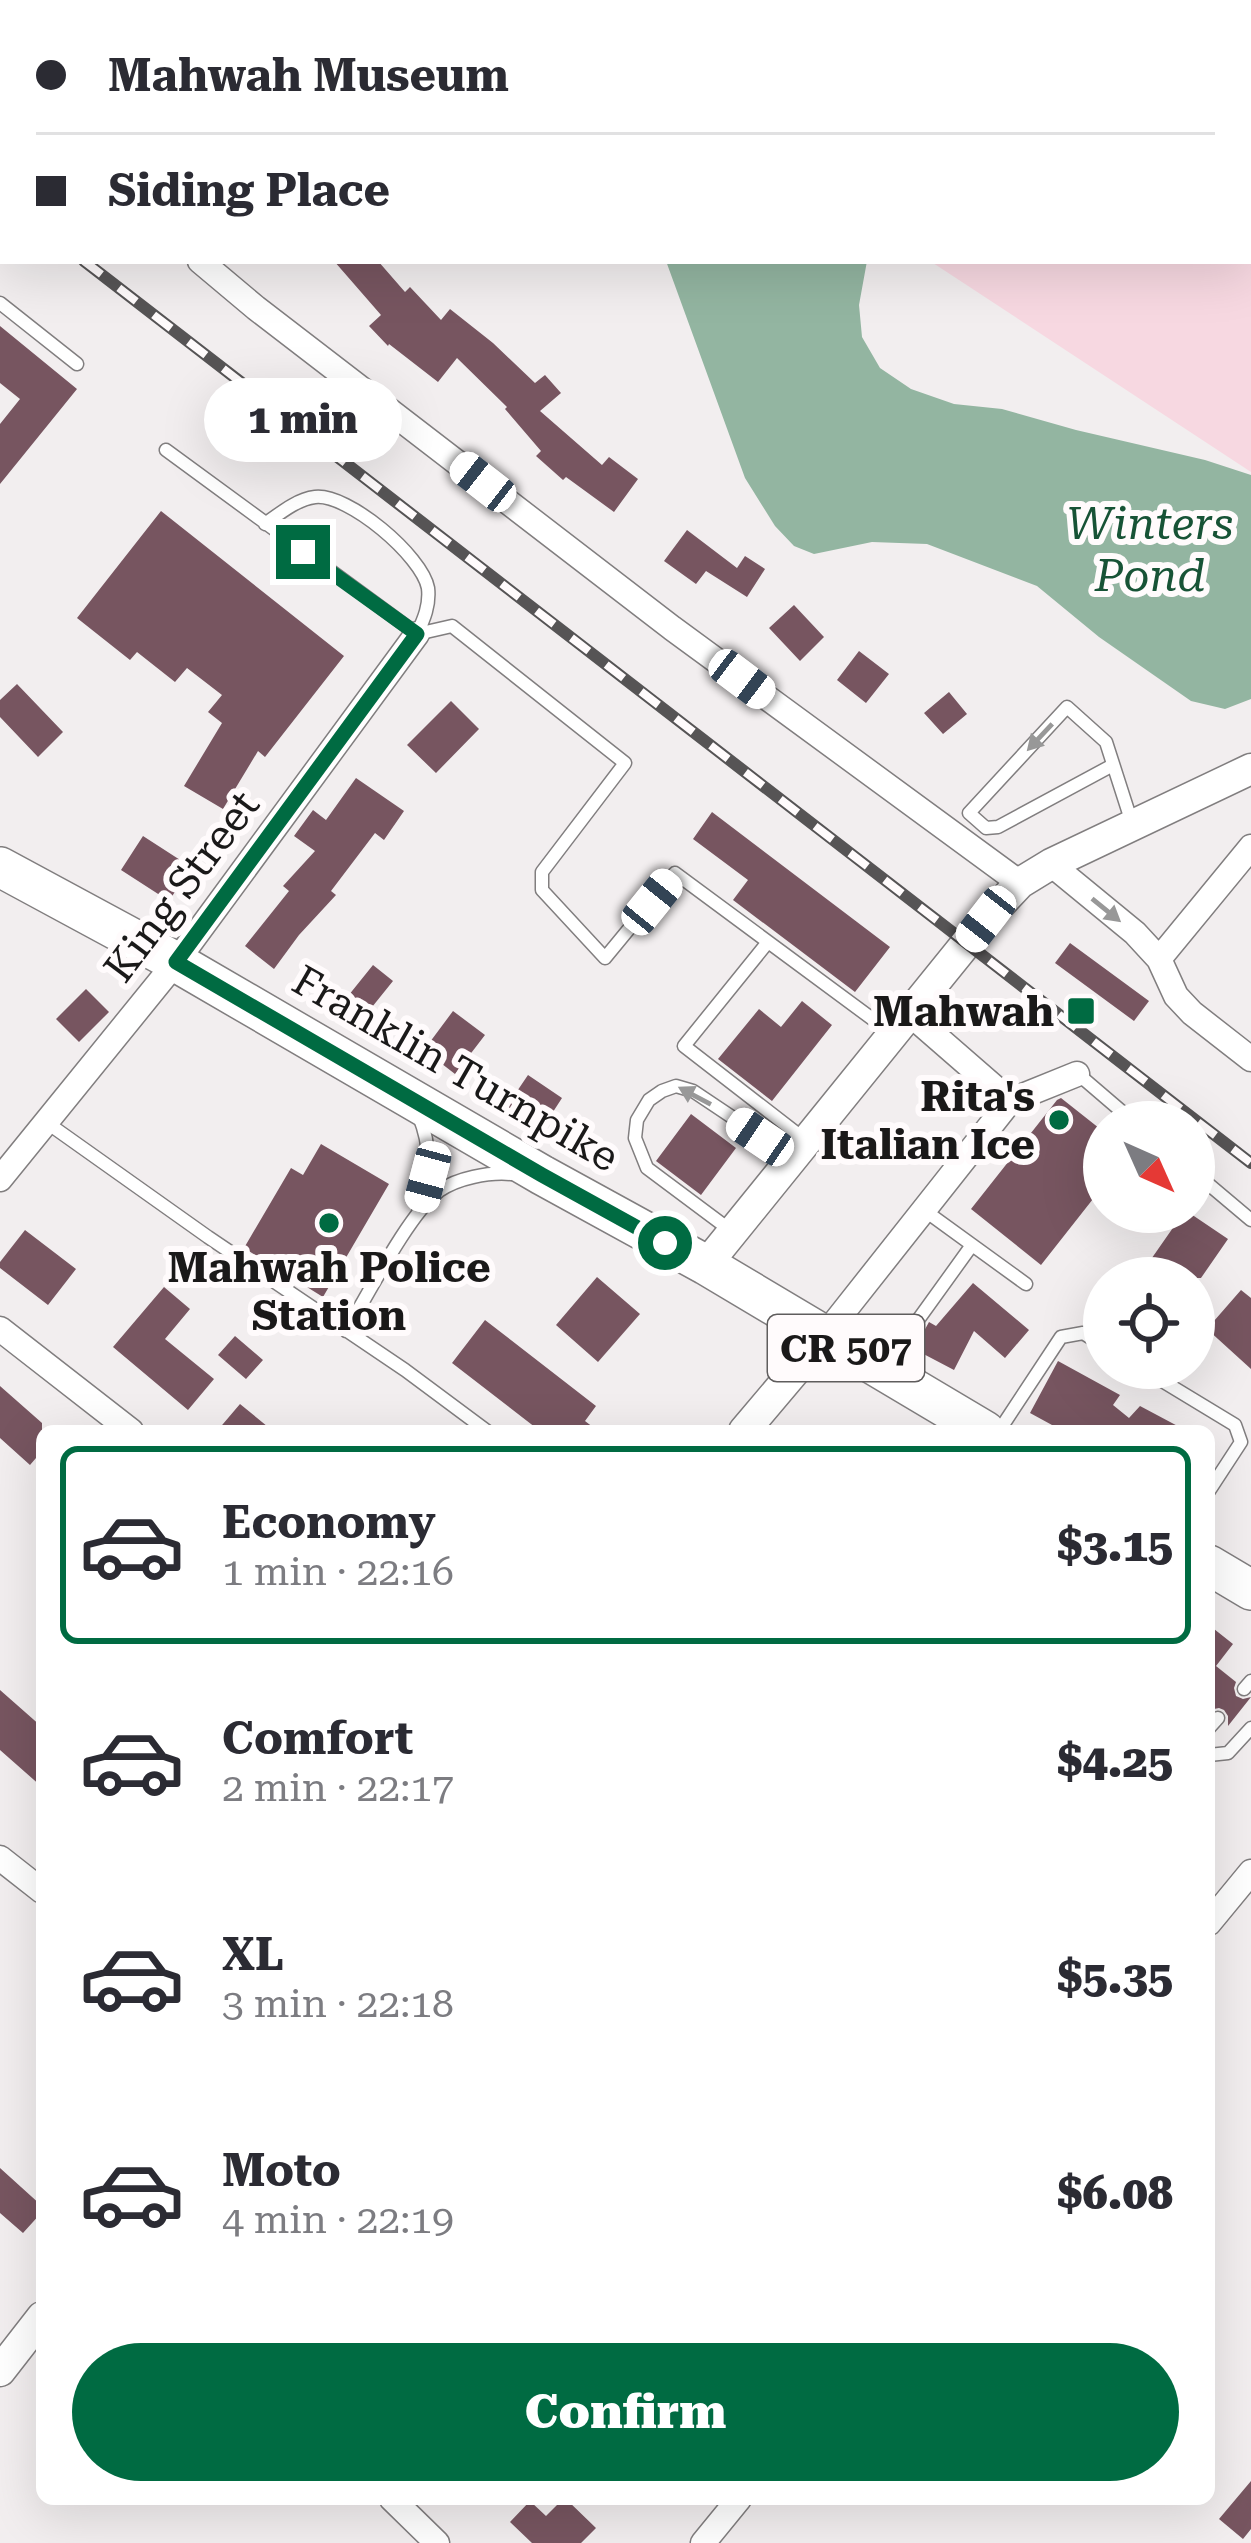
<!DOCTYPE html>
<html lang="en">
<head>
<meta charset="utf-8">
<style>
	:root { --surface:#fff; --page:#f7f7f7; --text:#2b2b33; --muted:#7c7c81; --line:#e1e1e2; --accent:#006b42 }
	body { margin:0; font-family:"Roboto Serif",serif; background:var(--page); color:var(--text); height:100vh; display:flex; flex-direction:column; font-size:45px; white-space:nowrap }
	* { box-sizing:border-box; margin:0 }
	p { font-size:39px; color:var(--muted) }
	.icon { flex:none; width:66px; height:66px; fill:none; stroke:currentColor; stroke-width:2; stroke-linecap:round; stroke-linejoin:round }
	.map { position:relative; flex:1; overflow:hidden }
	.details { position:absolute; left:36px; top:1425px; width:1179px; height:1080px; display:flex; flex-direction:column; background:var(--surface); border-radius:18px; box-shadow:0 12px 48px #0002 }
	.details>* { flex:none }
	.banner { position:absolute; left:0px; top:0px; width:1251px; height:264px; box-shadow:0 12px 48px #0002; display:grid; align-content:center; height:264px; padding:0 36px; background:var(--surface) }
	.needle { width:78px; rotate:135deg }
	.controls { position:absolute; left:1083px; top:1101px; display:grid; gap:24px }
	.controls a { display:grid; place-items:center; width:132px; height:132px; border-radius:50%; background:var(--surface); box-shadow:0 12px 48px #0002; font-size:60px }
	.end { position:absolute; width:54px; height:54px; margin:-27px; border:15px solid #006b42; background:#fff; box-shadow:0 0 0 6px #fff }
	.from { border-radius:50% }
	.bubble { position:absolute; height:84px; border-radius:42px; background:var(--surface); box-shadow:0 12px 48px #0002; font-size:39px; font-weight:800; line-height:84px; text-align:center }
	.car { position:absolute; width:36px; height:72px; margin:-36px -18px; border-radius:15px; box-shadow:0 0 9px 3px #0007; background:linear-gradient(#fff 24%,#345 0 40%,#fff 0 76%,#345 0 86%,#fff 0) }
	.banner b { display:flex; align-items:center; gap:42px; height:114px; font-size:45px }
	.banner b+b { border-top:3px solid var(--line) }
	.banner i { width:30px; height:30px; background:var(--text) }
	ul { padding:21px 0 0; list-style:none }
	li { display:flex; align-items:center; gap:36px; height:198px; margin:0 24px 18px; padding:0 12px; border:6px solid transparent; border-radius:18px }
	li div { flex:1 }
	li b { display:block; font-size:45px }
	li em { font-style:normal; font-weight:800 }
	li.on { border-color:var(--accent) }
	li>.icon { width:108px; height:108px; stroke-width:1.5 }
	.primary-button { display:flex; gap:24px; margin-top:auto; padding:24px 36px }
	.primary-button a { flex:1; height:138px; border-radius:72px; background:var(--accent); color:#fff; font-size:48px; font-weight:800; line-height:138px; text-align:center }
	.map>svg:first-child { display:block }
</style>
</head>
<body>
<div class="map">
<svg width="1251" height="2543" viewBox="0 0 1251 2543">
	<rect width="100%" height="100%" fill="#f2eeef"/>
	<path fill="#f7d8e1" d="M909 0H1251V472L930 261H1248V3H912Z"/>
	<path fill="#93b5a1" d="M666 261H867L859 305 862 337 880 368 911 389 954 404 1002 409 1076 430 1205 460 1251 475V699L1225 709 1191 701 1099 637 1037 586 927 544 872 542 814 554 794 546 775 526 745 478Z"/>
	<path fill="#775560" d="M334 261H378L405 292 410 287 441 320 450 309 493 343 535 383 545 375 561 393 540 411 602 465 609 457 638 479 614 512 566 477 563 480 536 456 541 451 505 409 507 407 457 358 438 382 389 344 388 346 369 326 381 315Z
		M0 326 77 389 0 484V424L20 399 0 383Z
		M161 511 344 656 265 757 258 751 223 809 184 786 222 723 208 712 222 695 187 668 175 682 137 652 130 660 77 618Z
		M687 530 737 568 745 556 765 569 747 597 706 571 696 584 664 561Z
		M794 605 824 637 800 661 769 628Z
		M859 651 889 674 866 703 837 680Z
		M17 684 63 732 38 757 0 717V700Z
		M949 692 967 714 943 734 924 713Z
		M451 701 479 729 436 773 407 745Z
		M356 778 404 811 384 840 375 833 331 891 336 895 299 935 274 969 245 946 289 891 283 886 315 851 294 836 313 810 326 820Z
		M712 812 890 947 855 992 733 900 748 880 693 839Z
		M143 836 191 867 169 901 121 870Z
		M1070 943 1149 1001 1134 1021 1055 963Z
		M373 965 393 981 364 1017 344 1001Z
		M86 989 109 1012 79 1042 56 1019Z
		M802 1001 832 1025 772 1101 718 1059 759 1009 781 1027Z
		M453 1011 485 1035 455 1074 424 1050Z
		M528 1075 562 1098 540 1132 505 1109Z
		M1061 1098 1104 1132V1185L1041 1265 971 1209 1057 1100Z
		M691 1114 736 1148 701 1195 656 1161Z
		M321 1144 389 1184 323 1297 244 1248 291 1168 303 1175Z
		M1184 1212H1188L1228 1239 1201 1278H1166L1147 1265Z
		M25 1230 76 1269 48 1305 0 1268V1262Z
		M597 1277 640 1314 598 1362 556 1325Z
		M973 1283 1029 1330 1005 1358 974 1331 954 1370 914 1349 929 1322 936 1326Z
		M164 1287 190 1309 165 1339 214 1379 188 1410 113 1347Z
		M1241 1290 1251 1298V1369L1207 1329Z
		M485 1320 596 1406 585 1421 598 1431H540L452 1363Z
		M235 1336 263 1360 246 1379 218 1355Z
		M1058 1361 1120 1395 1113 1405 1129 1418 1140 1406 1187 1431H1063L1030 1413Z
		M0 1386 42 1423V1451L30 1465 0 1438Z
		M240 1404 273 1431H217Z
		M1209 1625 1233 1644 1216 1666 1236 1682 1234 1688 1236 1696 1243 1699 1251 1697 1228 1726V1716L1224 1710 1219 1708 1209 1710Z
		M0 1690 42 1727V1787L0 1750Z
		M0 2168 42 2206V2212L23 2233 0 2213Z
		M1251 2481V2529L1243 2539 1219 2519Z
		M563 2499H566L596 2528 581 2543H532L510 2522 530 2501 546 2516Z"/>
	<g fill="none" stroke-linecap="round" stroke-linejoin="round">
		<defs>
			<path id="service" d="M0 303 77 364
				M166 450 417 634 452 626 625 763 542 872V890L605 958 675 873 890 1032
				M265 524C279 514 297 499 315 497 348 493 422 556 428 588 430 605 424 619 417 634
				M1113 765 998 827 986 828 969 813 1067 707 1106 742 1132 823
				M768 942 684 1046 804 1139
				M1078 1074 1134 1122
				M46 1122 208 1237 405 1370 487 1431
				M1194 1172 1251 1220
				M924 1210 1026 1284
				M418 1213C428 1174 434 1154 419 1116
				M730 1230 647 1168 635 1138 637 1120 649 1100 662 1091 676 1086 693 1091 793 1158
				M346 1331C368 1295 408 1215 439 1191 457 1178 489 1172 511 1174
				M1141 1368 1235 1425 1241 1442 1209 1491
				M900 1372 905 1338 972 1245
				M999 1431 1061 1337 1083 1333 1104 1346
				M1244 1689 1251 1681
				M1209 1728 1218 1718
				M1209 1755 1228 1753 1251 1728"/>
			<path id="minor" d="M0 94 3 97
				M200 261 256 308 672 628 1020 883
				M1051 864 1135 933 1159 959 1176 996 1192 1013 1251 1059
				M1159 959 1251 847
				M910 1014 1010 1101
				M0 1179 176 962 417 634
				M0 1329 131 1431
				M825 1335 1010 1101 1077 1074
				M0 1858 42 1891
				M1209 1923 1251 1872
				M392 2499 437 2543
				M703 2543 739 2499"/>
			<path id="tertiary" d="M706 1265 986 919 1020 883 1051 864 1251 769
				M744 1431 825 1335
				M0 2371 42 2317"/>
			<path id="primary" d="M0 867 176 962 542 1175 706 1265 985 1431
				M1209 1565 1251 1590"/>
		</defs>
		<use href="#service" stroke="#817e7f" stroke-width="15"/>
		<use href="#minor" stroke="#817e7f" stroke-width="27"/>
		<use href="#tertiary" stroke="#817e7f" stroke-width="33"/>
		<use href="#primary" stroke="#817e7f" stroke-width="42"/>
		<use href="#service" stroke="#fff" stroke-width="12"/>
		<use href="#minor" stroke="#fff" stroke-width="24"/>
		<use href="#tertiary" stroke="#fff" stroke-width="30"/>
		<use href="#primary" stroke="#fff" stroke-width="39"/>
		<defs>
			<path id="rail" d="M0 196 3 198
				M84 261 1251 1163"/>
		</defs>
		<use href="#rail" stroke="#565455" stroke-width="12"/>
		<use href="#rail" stroke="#fffbfc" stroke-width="8" stroke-dasharray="22" stroke-linecap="butt"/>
	</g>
	<defs><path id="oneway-solid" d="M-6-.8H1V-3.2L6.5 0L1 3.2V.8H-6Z" transform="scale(3)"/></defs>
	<g fill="#989898">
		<use href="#oneway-solid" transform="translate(1040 737) rotate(133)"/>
		<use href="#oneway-solid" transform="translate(1106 910) rotate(39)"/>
		<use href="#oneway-solid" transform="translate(695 1096) rotate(-152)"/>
	</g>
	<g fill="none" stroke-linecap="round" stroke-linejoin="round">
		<path stroke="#006b42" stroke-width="15" d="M303 552 417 634 176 962 542 1175 665 1243"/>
	</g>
	<g fill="#006b42" stroke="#fffbfc" stroke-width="4.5">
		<rect x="1066" y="996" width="30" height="30" rx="6"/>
		<circle cx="1059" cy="1120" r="12"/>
		<circle cx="329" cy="1223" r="12"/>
	</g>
	<g text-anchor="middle" stroke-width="12" stroke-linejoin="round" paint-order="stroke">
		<rect fill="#fffbfc" stroke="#5f5d5d" stroke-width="3" x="768" y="1315" width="156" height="66" rx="9"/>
		<g font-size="39" font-weight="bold" fill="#1a1919">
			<text x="846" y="1362">CR 507</text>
		</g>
		<g font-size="42" fill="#1a1919" stroke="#fffbfc">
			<text transform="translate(181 886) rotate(-53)" y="15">King Street</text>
			<text transform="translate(456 1068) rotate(30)" y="15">Franklin Turnpike</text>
		</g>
		<g font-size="42" font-weight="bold" fill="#1a1919" stroke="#fffbfc" text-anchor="end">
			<text x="1054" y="1026">Mahwah</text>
			<text x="1035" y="1111">Rita's<tspan x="1035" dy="48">Italian Ice</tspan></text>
			<text x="329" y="1282" text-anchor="middle">Mahwah Police<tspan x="329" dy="48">Station</tspan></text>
		</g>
		<g font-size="45" font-style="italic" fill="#175336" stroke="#fffbfc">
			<text x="1150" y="539">Winters<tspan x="1150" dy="52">Pond</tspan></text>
		</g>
	</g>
</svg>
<div class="controls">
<a><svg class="needle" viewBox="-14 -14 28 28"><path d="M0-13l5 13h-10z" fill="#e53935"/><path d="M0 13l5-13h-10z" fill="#7c7c81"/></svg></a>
<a><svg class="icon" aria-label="locate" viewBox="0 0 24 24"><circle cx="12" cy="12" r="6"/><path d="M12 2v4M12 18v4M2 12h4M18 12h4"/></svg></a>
</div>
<i class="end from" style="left:665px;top:1243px"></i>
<i class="end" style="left:303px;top:552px"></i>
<div class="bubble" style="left:204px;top:378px;width:198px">1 min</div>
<i class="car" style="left:483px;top:482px;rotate:308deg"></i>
<i class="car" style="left:742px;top:679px;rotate:127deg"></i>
<i class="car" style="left:652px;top:902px;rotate:39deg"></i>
<i class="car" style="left:986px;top:919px;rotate:218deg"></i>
<i class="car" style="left:760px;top:1137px;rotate:304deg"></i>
<i class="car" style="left:428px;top:1177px;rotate:195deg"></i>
<div class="banner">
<b><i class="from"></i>Mahwah Museum</b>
<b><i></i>Siding Place</b>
</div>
<section class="details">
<ul>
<li class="on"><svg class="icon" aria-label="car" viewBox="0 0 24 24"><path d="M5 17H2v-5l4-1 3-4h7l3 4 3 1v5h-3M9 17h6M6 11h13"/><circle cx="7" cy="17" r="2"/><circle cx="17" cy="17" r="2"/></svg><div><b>Economy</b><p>1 min · 22:16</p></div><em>$3.15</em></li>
<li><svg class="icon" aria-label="car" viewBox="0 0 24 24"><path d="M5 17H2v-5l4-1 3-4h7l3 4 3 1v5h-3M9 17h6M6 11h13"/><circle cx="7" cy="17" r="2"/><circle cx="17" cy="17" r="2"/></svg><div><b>Comfort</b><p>2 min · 22:17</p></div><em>$4.25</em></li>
<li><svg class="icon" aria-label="car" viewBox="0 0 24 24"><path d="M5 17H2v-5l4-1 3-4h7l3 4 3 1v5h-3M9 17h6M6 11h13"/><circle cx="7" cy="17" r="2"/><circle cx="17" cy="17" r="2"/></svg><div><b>XL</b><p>3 min · 22:18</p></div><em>$5.35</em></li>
<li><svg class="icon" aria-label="car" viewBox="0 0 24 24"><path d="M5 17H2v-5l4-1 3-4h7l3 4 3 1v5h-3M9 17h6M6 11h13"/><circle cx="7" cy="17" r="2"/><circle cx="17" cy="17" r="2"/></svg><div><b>Moto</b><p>4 min · 22:19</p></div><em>$6.08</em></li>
</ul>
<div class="primary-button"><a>Confirm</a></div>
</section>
</div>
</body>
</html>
